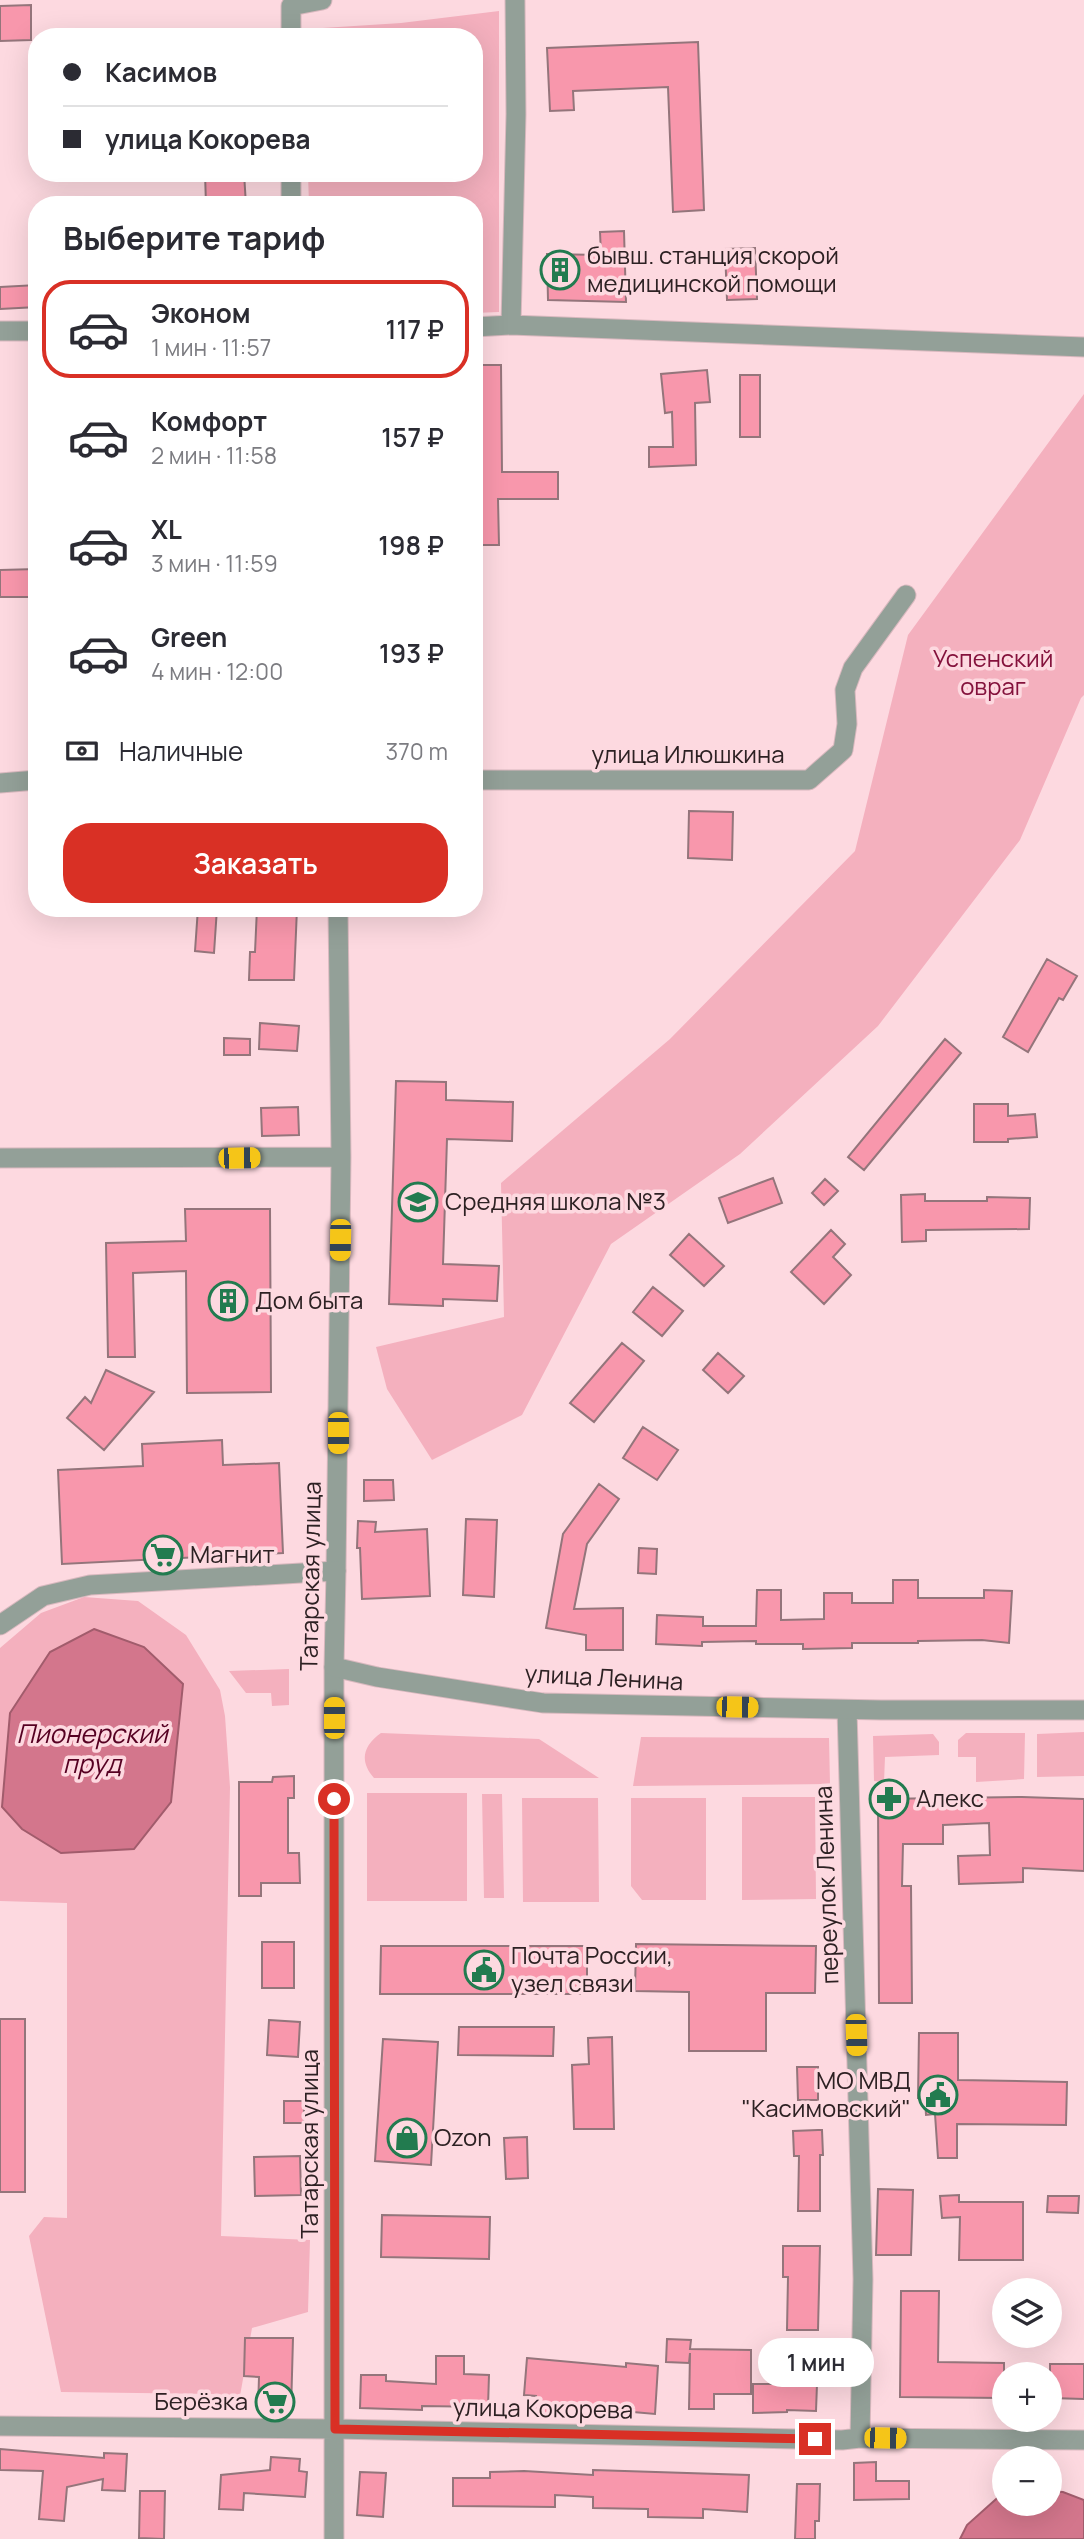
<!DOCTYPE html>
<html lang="ru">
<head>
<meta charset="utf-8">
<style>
	:root { --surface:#fff; --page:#f2f2f3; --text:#2b2b33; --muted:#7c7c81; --line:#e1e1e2; --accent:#d93025 }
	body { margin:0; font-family:Manrope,sans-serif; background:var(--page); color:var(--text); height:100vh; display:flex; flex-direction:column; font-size:26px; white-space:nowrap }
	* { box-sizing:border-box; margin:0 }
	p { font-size:23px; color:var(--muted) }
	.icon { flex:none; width:38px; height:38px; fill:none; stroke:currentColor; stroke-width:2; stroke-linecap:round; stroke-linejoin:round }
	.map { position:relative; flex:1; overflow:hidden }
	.details { position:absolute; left:28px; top:196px; width:455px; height:721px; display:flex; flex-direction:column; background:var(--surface); border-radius:28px; box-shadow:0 7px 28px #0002 }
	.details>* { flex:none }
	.banner { position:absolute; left:28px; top:28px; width:455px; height:154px; border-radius:28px; box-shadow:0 7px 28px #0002; display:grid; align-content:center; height:154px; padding:0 35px; background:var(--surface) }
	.controls { position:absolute; left:992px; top:2278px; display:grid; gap:14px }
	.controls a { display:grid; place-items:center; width:70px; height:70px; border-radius:50%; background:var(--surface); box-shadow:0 7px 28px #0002; font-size:35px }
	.end { position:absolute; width:32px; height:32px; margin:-16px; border:9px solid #d93025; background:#fff; box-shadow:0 0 0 4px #fff }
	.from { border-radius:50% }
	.bubble { position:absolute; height:49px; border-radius:24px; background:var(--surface); box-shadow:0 7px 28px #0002; font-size:23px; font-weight:600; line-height:49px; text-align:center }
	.car { position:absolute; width:21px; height:42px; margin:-21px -10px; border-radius:9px; box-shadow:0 0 5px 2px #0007; background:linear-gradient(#f5c518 24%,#345 0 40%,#f5c518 0 76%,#345 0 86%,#f5c518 0) }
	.banner b { display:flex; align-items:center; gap:24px; height:66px; font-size:26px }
	.banner b+b { border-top:2px solid var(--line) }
	.banner i { width:18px; height:18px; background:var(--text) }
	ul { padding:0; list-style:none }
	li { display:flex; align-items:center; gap:21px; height:98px; margin:0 14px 10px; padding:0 21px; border:4px solid transparent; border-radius:28px }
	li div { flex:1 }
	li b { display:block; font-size:26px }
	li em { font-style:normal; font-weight:600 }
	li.current { border-color:var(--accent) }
	li>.icon { width:63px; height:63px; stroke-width:1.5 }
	h2 { padding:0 35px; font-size:32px; line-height:84px }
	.pay { display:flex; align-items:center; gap:18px; height:77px; padding:0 35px; font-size:26px }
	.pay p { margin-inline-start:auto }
	.button { display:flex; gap:14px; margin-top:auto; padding:14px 35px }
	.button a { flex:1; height:80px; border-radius:28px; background:var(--accent); color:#fff; font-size:28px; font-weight:600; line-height:80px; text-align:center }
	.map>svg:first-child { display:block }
</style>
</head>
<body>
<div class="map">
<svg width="1084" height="2539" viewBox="0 0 1084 2539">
	<rect width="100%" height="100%" fill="#fdd9e0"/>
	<path fill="#f4b0be" d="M499 11V312L474 313V205H309L308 173H474V37H308L307 29 401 23Z
		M1084 394V695L1081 698 1020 840 878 1026 740 1154 611 1244 522 1415 432 1460 387 1389 376 1347 504 1317 501 1183 670 1039 855 851 908 635Z
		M84 1597 138 1601 186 1635 220 1690 225 1716 230 1787 221 2236 310 2240 308 2312 252 2328 240 2396 215 2399 214 2394 61 2392 29 2236 44 2217 67 2218V1903L0 1901V1648L41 1613Z
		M289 1669V1705L272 1706 271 1693H246L229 1671Z
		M1084 1732V1776L1037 1777V1734Z
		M381 1733 539 1739 599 1778H374C359 1761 363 1746 381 1733Z
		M966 1733H1025L1024 1779 976 1782V1757H958V1740Z
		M933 1734 939 1742V1755L885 1757 884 1782 874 1781 873 1736Z
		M641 1737 829 1738 830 1784 633 1786Z
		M367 1793H467V1901H367Z
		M482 1794H502L504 1898H484Z
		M742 1797H815L816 1899 742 1900Z
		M522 1798H598L599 1902H523Z
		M631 1798H706V1900H642L631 1886Z"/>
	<path fill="#d3768c" stroke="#a15c6c" stroke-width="2" d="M94 1629 144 1647 183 1684 171 1802 134 1849 61 1853 22 1829 2 1807 10 1713 50 1652Z
		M1050 2491 1063 2492 1084 2500V2539H960L967 2525 1004 2492V2504H1050Z"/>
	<path fill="#f897ac" stroke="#94757b" stroke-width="2" d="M31 5V40L0 41V6Z
		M698 42 704 210 673 212 668 87 573 91 574 110 550 111 547 48Z
		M205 173H244L246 205H206Z
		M624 231 626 302 548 300 547 254 601 255 600 232Z
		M755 248 757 299 727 300 725 249Z
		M37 285V307L0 309V287Z
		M474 365H501L502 472H558V499H498L499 545H474Z
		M707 370 710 402 695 403 696 465 649 467V447H673L672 412 665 413 661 374Z
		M740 375H760V437H740Z
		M37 569V597H0V570Z
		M689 811 733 812 732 860 688 858Z
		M198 908H217L214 953 195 951Z
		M257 908H297L294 980H249L250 952H255Z
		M1047 959 1077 976 1063 1000 1059 998 1028 1052 1003 1037Z
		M260 1023 299 1026 297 1051 259 1049Z
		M224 1038 250 1039V1055H224Z
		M945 1039 961 1053 864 1170 848 1157Z
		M396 1081 446 1082V1100L513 1102 512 1141 447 1139 443 1264 499 1266 497 1301 443 1299V1306L389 1304Z
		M974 1104H1008V1116L1035 1114 1037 1137 1008 1139V1142H974Z
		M298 1107 299 1135 262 1136 261 1108Z
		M773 1178 782 1203 728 1223 719 1198Z
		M825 1179 838 1191 824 1205 812 1193Z
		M925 1194V1201H987V1197L1030 1198 1029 1229 926 1230V1241L902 1242 901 1195Z
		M185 1209H270L271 1392 187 1393 186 1271 133 1273 135 1357H108L106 1243 186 1241Z
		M831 1230 845 1244 833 1257 851 1275 824 1304 791 1272Z
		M689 1234 724 1266 704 1286 670 1255Z
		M653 1287 683 1311 662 1336 633 1312Z
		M622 1343 644 1361 594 1422 570 1403Z
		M718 1353 744 1376 728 1393 703 1370Z
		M106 1370 154 1392 104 1450 67 1418 85 1397 91 1403Z
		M643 1427 678 1450 657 1480 623 1458Z
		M222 1440 223 1465 279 1463 283 1553 62 1564 58 1470 143 1466 142 1444Z
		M364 1480H393L394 1500 364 1501Z
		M599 1484 619 1499 587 1544 574 1609 623 1608V1650H586V1635L546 1628 563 1534Z
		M466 1519 497 1520 494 1597 463 1595Z
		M358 1521 376 1522 375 1532 427 1529 430 1596 362 1599 360 1548H357Z
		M639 1548 657 1549 656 1574 638 1573Z
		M893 1580H918V1598H984V1590L1012 1591 1009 1643 982 1640 918 1641V1643H852V1648L803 1649V1644H756V1641L702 1642V1646L656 1644 657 1615 703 1617V1626H756L757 1590H781V1620L824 1619V1593H852V1603H893Z
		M294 1776V1798H288V1853H299L300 1883H261V1896H239V1782H272L273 1777Z
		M1022 1797 1084 1799V1871L1023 1868V1882L959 1884 958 1856 990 1855 989 1823 943 1825V1844H903L902 1886H911L912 2003H879L878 1799Z
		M262 1942H294V1988H262Z
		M636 1944 816 1946 815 1993H766V2051H689V1992L635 1991Z
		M381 1946H587V1994H380Z
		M0 2019H25V2192H0Z
		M269 2020 300 2022 298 2057 267 2055Z
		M459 2027H554L553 2056 458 2055Z
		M919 2033H958V2080L1067 2082 1066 2125 957 2124V2158H938L935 2114 926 2115 925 2098H918Z
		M612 2037 614 2129H574L572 2065 589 2064 588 2038Z
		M383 2039 438 2042 431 2165 375 2161Z
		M797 2067H818V2100H798Z
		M284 2101H304V2123H284Z
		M818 2130H822L823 2155H820V2211H798L799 2156H794L793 2131Z
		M527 2137 528 2178 506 2179 504 2138Z
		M300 2156 301 2195 255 2196 254 2157Z
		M878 2189 913 2190 911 2255H876Z
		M959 2195V2202H1023V2260H959L960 2217 942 2218 940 2196Z
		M1048 2196H1079L1078 2213 1047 2212Z
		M382 2215 490 2217 489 2259 381 2257Z
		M783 2246H820L818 2330H787L788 2277H783Z
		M901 2291H939L938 2362 1004 2363V2398L900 2397Z
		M245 2338H293L291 2411 258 2410 259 2377 244 2376Z
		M667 2339 691 2340 690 2349 751 2350V2394H714V2409H689L690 2353 689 2363 666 2362Z
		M436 2356H464V2374L489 2375 488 2407 422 2406V2410L360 2408 361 2375H386V2381L436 2384Z
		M527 2358 626 2367V2363L658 2366 655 2414 622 2411V2408L552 2405 551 2418 535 2417 536 2396 524 2395Z
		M1050 2364H1084V2399L1050 2398Z
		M753 2384H817L816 2411 787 2410V2412L753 2413Z
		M0 2449 104 2458V2453L127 2454 125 2491 102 2490 103 2479 67 2487 64 2521 39 2519 43 2471 0 2470Z
		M271 2457 300 2459 299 2471 307 2472 305 2497 244 2493 243 2510 219 2509 221 2475 270 2470Z
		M876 2462V2481H909V2499L854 2500V2463Z
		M593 2470 749 2475 747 2512 703 2509V2518L648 2517V2509L593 2508V2497L555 2495V2507L453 2506V2478H490V2472L524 2471 593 2475Z
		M360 2472 386 2473 383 2517 357 2515Z
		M797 2484H820L819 2521H815V2539H795Z
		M140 2491H165L164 2539 139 2538Z"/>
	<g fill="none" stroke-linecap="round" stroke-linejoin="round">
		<defs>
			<path id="minor" d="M291 37V6L322 0
				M291 173V205
				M511 325 516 114 515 0
				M474 327 511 325 1084 347
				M0 331H37
				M474 780H809L843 750 847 724 845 690 853 668 906 595
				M0 783 37 780
				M0 1158 341 1157
				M336 1571 341 1157 338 908
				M847 1710 863 2279 860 2438
				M0 2426 335 2429 842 2440 860 2438 1084 2440
				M334 2539V1667"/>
			<path id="tertiary" d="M0 1625 43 1596 90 1585 336 1571 334 1667 377 1677 543 1703 881 1710H1084"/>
		</defs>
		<use href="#minor" stroke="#d8b8be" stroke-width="21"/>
		<use href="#tertiary" stroke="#d8b8be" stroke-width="21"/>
		<use href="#minor" stroke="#93a098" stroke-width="19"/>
		<use href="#tertiary" stroke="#93a098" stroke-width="19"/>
	</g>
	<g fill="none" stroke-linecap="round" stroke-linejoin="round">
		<path stroke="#d93025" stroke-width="9" d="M334 1799 335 2429 815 2439"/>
	</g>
	<defs>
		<symbol id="building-ring" viewBox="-11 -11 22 22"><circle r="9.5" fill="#fdd9e0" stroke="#227b4f" stroke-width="1.5"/><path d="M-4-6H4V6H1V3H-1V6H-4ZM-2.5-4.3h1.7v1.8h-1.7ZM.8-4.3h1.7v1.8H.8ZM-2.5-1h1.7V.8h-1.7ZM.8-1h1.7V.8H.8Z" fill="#227b4f"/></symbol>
		<symbol id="school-ring" viewBox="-11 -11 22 22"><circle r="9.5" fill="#fdd9e0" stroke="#227b4f" stroke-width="1.5"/><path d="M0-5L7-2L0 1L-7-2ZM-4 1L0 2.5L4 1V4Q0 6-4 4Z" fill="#227b4f"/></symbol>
		<symbol id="supermarket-ring" viewBox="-11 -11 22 22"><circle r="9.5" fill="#fdd9e0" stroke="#227b4f" stroke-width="1.5"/><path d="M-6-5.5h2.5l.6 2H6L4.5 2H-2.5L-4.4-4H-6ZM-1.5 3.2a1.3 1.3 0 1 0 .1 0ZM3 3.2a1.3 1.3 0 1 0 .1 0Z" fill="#227b4f"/></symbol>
		<symbol id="pharmacy-ring" viewBox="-11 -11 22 22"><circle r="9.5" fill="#fdd9e0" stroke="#227b4f" stroke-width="1.5"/><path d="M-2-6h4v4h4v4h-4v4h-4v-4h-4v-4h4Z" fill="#227b4f"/></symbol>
		<symbol id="civic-ring" viewBox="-11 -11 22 22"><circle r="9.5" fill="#fdd9e0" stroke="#227b4f" stroke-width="1.5"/><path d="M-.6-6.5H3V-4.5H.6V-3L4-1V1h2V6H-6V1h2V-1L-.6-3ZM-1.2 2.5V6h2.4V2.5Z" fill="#227b4f"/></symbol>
		<symbol id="shop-ring" viewBox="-11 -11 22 22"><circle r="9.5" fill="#fdd9e0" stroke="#227b4f" stroke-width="1.5"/><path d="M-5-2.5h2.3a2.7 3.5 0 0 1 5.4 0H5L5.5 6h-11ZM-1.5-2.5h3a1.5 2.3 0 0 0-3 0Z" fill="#227b4f"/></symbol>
	</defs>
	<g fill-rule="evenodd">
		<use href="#building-ring" x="538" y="248" width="44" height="44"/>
		<use href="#school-ring" x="396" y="1180" width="44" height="44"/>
		<use href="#building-ring" x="206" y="1279" width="44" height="44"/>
		<use href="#supermarket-ring" x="141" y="1533" width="44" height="44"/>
		<use href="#pharmacy-ring" x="867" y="1777" width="44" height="44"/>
		<use href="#civic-ring" x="462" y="1948" width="44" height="44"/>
		<use href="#civic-ring" x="916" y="2073" width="44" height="44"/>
		<use href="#shop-ring" x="385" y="2116" width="44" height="44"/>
		<use href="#supermarket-ring" x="253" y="2380" width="44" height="44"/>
	</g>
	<g text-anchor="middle" stroke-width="7" stroke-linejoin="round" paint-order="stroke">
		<g font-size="24" fill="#2d2123" stroke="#fdd9e0" text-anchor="start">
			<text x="587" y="264">бывш. станция скорой<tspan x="587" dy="28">медицинской помощи</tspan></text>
			<text x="445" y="1210">Средняя школа №3</text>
			<text x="255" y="1309">Дом быта</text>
			<text x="190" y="1563">Магнит</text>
			<text x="916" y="1807">Алекс</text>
			<text x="511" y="1964">Почта России,<tspan x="511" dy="28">узел связи</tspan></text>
			<text x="911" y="2089" text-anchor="end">МО МВД<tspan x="911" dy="28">"Касимовский"</tspan></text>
			<text x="434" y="2146">Ozon</text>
			<text x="248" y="2410" text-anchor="end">Берёзка</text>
		</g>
		<g font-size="24" fill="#84123c" stroke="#fdd9e0">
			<text x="993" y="667">Успенский<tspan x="993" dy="28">овраг</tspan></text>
		</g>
		<g font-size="24" fill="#2d2123" stroke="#fdd9e0">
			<text x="688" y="763">улица Илюшкина</text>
			<text transform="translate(311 1576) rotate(-89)" y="8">Татарская улица</text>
			<text transform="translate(604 1678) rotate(3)" y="8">улица Ленина</text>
			<text transform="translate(827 1885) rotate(-92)" y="8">переулок Ленина</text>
			<text transform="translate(310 2144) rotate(-90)" y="8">Татарская улица</text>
			<text transform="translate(543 2409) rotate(1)" y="8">улица Кокорева</text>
		</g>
		<g font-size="26" font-style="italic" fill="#560022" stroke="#fdd9e0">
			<text x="92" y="1743">Пионерский<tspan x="92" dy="30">пруд</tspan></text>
		</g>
	</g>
</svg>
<div class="controls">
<a><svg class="icon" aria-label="layers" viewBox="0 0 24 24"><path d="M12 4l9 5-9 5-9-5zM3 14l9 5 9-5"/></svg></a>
<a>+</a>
<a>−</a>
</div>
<i class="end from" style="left:334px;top:1799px"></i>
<i class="end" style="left:815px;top:2439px"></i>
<div class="bubble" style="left:758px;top:2338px;width:116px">1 мин</div>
<i class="car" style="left:239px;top:1158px;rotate:89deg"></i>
<i class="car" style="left:340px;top:1240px;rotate:181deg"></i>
<i class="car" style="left:338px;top:1433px;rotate:180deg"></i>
<i class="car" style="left:737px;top:1707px;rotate:91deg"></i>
<i class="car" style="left:334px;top:1718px;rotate:0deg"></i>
<i class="car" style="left:856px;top:2035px;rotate:178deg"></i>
<i class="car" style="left:885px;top:2438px;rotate:91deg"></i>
<div class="banner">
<b><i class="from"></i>Касимов</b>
<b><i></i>улица Кокорева</b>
</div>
<section class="details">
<h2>Выберите тариф</h2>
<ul>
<li class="current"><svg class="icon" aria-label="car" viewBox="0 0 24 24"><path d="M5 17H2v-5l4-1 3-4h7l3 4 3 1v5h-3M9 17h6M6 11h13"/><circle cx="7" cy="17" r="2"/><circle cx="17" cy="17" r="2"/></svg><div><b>Эконом</b><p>1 мин · 11:57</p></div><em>117 ₽</em></li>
<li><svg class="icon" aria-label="car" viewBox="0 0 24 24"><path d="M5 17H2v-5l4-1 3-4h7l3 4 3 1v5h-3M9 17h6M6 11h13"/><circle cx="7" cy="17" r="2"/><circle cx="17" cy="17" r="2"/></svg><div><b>Комфорт</b><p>2 мин · 11:58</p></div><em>157 ₽</em></li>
<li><svg class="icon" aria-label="car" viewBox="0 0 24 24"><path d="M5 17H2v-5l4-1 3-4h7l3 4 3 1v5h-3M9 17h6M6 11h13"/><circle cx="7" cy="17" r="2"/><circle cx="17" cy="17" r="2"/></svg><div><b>XL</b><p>3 мин · 11:59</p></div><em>198 ₽</em></li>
<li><svg class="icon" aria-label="car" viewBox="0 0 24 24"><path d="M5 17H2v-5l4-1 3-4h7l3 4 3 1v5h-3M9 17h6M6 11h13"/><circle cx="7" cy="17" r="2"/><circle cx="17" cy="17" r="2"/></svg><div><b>Green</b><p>4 мин · 12:00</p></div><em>193 ₽</em></li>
</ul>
<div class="pay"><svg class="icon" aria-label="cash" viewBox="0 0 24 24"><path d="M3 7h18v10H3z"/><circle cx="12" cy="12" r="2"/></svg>Наличные<p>370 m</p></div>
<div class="button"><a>Заказать</a></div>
</section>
</div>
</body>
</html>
